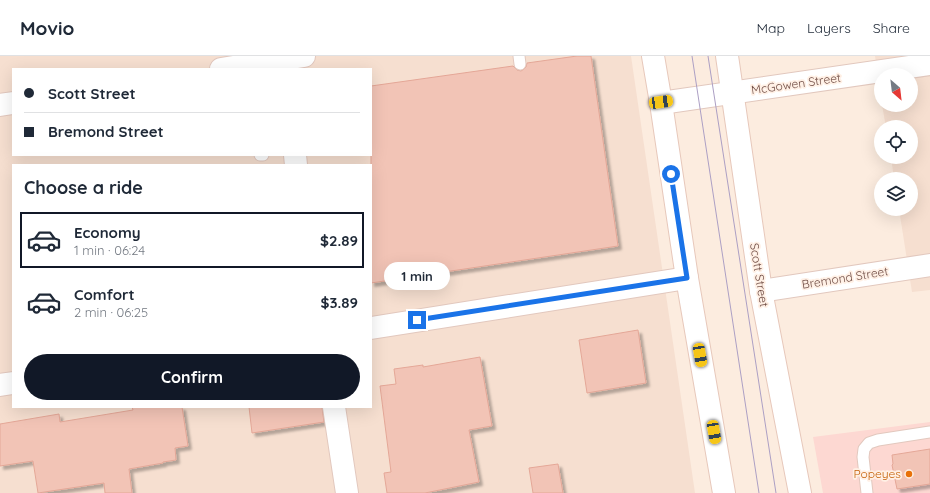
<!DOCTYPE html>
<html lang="en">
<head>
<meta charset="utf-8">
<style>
	:root { --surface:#fff; --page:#f6f6f7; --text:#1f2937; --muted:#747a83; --line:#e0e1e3; --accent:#111827 }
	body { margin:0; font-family:Quicksand,sans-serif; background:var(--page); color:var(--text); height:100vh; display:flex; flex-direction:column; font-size:15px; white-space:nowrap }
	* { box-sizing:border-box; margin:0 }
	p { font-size:13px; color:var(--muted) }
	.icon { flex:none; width:22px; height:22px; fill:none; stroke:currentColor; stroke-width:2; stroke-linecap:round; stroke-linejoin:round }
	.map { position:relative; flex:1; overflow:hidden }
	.drawer { position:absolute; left:12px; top:108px; width:360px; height:244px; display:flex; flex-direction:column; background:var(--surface); border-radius:0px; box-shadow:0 4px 16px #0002 }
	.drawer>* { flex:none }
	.hud { position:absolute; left:12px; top:12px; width:360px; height:88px; border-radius:0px; box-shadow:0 4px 16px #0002; display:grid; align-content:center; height:88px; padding:0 12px; background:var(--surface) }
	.needle { width:26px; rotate:152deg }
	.tools { position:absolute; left:874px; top:12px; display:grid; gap:8px }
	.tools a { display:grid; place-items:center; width:44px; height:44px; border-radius:50%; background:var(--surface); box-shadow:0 4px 16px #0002; font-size:20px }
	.end { position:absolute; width:18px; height:18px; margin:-9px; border:5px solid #1a73e8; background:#fff; box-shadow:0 0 0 2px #fff }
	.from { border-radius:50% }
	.bubble { position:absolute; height:28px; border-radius:14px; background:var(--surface); box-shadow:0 4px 16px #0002; font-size:13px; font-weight:700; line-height:28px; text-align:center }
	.car { position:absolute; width:12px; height:24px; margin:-12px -6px; border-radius:5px; box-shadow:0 0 3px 1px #0007; background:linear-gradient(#f5c518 24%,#345 0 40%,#f5c518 0 76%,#345 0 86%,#f5c518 0) }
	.hud b { display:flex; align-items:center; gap:14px; height:38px; font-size:15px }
	.hud b+b { border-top:1px solid var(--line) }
	.hud i { width:10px; height:10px; background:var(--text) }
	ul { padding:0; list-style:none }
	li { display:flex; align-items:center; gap:12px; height:56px; margin:0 8px 6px; padding:0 4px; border:2px solid transparent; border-radius:0px }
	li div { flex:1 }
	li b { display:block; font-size:15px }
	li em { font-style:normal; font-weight:700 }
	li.active { border-color:var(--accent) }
	li>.icon { width:36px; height:36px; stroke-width:1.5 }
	h2 { padding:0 12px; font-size:18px; line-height:48px }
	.button { display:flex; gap:8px; margin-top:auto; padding:8px 12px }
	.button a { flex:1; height:46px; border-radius:24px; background:var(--accent); color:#fff; font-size:16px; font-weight:700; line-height:46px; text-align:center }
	header { display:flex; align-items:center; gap:24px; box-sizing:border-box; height:56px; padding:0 20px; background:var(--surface); border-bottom:1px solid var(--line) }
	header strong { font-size:19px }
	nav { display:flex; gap:22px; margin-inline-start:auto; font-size:14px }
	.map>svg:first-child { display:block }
</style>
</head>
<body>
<header>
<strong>Movio</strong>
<nav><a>Map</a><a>Layers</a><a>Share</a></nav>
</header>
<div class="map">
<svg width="930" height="437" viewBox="0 0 930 437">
	<defs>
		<filter id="shadow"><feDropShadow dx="3.5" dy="3.5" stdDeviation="1" flood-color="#0004"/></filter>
	</defs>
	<rect width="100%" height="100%" fill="#fcecdf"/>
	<path fill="#f6dfd0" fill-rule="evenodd" d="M0 0H631L695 437H0ZM13 13H371V99H13ZM13 109H371V351H13Z
		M875 0H930V234L912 236 899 153H911V123H894L891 101H911V71H886L882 49H911V19H881V40Z"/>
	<path fill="#fdd8d2" d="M930 366V437H823L813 381Z"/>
	<path fill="#f2c4b6" stroke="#e4a797" filter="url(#shadow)" d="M577 0H591L618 190 371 227V30L513 10 517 14 521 15 524 13 526 11 527 7Z
		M638 274 646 327 587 337 579 284Z
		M480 301 492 370 469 374 479 426 425 437H387L384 417 391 416 380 330 396 328 394 313 423 309V311Z
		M132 351H182L188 390 175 392 176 404 163 406V407L129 413 132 437H105L104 427 38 437 33 405 0 410V368L59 358 60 366 133 354Z
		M249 351H322L324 366 252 377Z
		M930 393V428L897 433 892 409 893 408 892 399Z
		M558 408 563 437H533L529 412Z"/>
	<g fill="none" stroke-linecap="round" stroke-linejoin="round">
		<defs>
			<path id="service" d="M519 0 520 8
				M260 99H263
				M867 437 863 401 864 393 869 387 878 384 930 376"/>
			<path id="minor" d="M221 13 304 0
				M0 49 13 47
				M295 99 296 109
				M761 235 930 209
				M371 272 687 222
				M0 329 13 327
				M334 351 347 437"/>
			<path id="tertiary" d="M661 47 930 8"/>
			<path id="secondary" d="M653 0 661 47 687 222 724 437
				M727 0 761 235 800 437"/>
		</defs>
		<use href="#service" stroke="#e2c8be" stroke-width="13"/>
		<use href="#minor" stroke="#e2c8be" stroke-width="24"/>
		<use href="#tertiary" stroke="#e2c8be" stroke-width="24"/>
		<use href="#secondary" stroke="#e7c8bb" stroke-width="24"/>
		<use href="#service" stroke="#fff" stroke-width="11"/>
		<use href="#minor" stroke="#fff" stroke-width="22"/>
		<use href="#tertiary" stroke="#fff" stroke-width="22"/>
		<use href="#secondary" stroke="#fff" stroke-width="22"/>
		<path stroke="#ac9fc4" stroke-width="1" d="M692 0 759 437
			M708 0 776 437"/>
	</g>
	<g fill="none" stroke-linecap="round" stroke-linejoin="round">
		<path stroke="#1a73e8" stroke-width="5" d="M417 264 687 222 671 118"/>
	</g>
	<circle fill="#e8710a" stroke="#fff0e5" stroke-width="1.5" cx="909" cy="418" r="4"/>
	<g text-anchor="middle" stroke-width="3.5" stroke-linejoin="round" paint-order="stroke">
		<g font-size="12" fill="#724f47" stroke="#fff0e5">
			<text transform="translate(796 28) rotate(-8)" y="4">McGowen Street</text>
			<text transform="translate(759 219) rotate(81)" y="4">Scott Street</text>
			<text transform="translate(845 222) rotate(-9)" y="4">Bremond Street</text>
		</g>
		<g font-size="12" fill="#c56008" stroke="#fff0e5" text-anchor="end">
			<text x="901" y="422">Popeyes</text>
		</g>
	</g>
</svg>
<div class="tools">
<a><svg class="needle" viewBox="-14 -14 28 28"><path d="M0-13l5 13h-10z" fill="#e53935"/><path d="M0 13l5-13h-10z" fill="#747a83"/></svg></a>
<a><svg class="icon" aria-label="locate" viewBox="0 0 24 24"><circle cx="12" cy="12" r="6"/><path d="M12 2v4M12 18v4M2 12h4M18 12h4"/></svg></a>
<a><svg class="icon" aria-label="layers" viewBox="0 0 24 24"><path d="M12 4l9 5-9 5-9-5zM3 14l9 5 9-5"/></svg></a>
</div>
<i class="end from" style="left:671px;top:118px"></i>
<i class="end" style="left:417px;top:264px"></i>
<div class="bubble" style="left:384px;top:206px;width:66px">1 min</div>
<i class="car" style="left:661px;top:46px;rotate:82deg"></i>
<i class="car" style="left:700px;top:299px;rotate:170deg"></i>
<i class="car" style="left:714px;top:376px;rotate:170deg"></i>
<div class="hud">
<b><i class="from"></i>Scott Street</b>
<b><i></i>Bremond Street</b>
</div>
<section class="drawer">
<h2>Choose a ride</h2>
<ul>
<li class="active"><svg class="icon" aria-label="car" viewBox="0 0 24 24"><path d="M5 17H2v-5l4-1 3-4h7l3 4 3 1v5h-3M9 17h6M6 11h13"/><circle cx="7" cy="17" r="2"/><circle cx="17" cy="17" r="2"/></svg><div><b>Economy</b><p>1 min · 06:24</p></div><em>$2.89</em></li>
<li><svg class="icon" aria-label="car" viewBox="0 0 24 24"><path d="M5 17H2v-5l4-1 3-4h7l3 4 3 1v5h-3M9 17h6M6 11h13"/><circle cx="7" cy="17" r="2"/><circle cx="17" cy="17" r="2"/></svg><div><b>Comfort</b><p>2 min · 06:25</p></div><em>$3.89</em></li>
</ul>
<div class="button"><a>Confirm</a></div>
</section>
</div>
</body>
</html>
